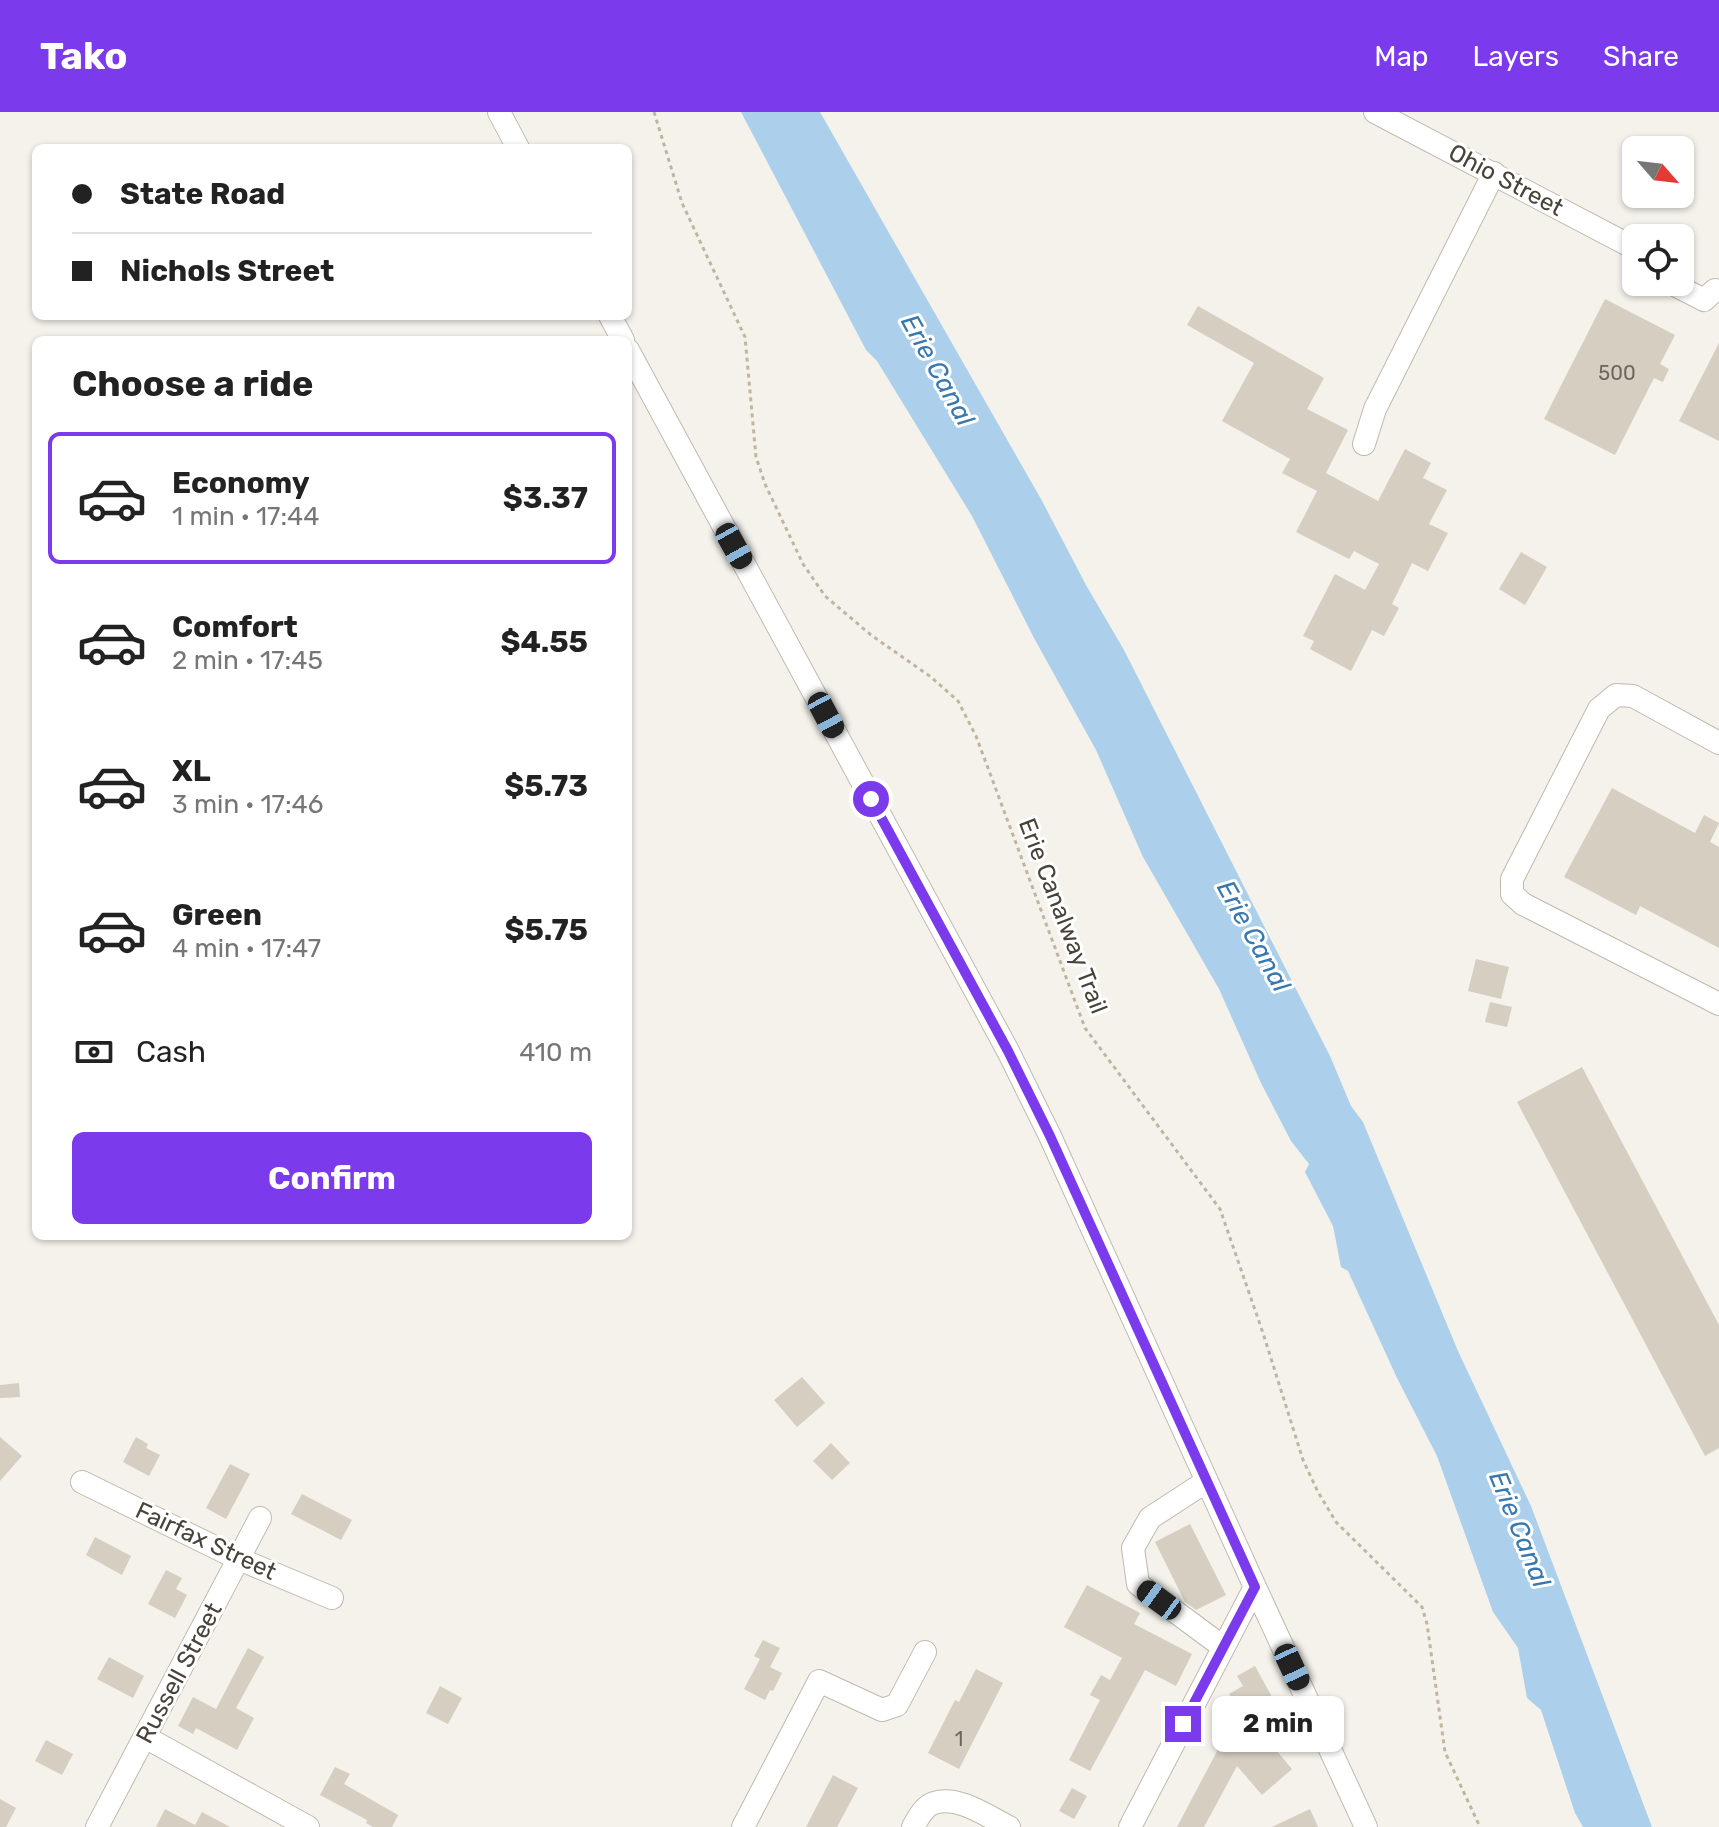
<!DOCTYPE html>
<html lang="en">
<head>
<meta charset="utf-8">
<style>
	:root { --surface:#fff; --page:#f2f2f2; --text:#222; --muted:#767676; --line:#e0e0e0; --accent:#7c3aed }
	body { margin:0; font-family:Rubik,sans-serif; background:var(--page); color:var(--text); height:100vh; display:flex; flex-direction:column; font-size:30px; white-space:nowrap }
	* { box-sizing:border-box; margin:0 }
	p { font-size:26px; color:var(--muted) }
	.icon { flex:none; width:44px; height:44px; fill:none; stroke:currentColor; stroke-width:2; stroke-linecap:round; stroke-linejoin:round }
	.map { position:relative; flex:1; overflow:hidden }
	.panel { position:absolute; left:32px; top:224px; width:600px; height:904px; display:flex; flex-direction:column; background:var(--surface); border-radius:12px; box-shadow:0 2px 6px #0004 }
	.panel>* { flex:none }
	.top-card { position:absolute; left:32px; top:32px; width:600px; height:176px; border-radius:12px; box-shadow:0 2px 6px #0004; display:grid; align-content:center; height:176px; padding:0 40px; background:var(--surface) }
	.needle { width:52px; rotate:118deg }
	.fabs { position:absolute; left:1622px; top:24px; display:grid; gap:16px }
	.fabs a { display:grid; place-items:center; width:72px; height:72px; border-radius:12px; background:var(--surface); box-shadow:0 2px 6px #0004; font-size:40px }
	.end { position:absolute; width:36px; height:36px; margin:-18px; border:10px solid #7c3aed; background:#fff; box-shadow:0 0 0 4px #fff }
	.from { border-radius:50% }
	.bubble { position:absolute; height:56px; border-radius:12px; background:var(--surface); box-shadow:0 2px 6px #0004; font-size:26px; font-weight:700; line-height:56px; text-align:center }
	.car { position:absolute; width:24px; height:48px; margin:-24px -12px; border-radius:10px; box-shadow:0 0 6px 2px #0007; background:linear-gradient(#222 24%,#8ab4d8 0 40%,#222 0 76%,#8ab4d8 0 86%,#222 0) }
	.top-card b { display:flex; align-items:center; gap:28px; height:76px; font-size:30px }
	.top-card b+b { border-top:2px solid var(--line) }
	.top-card i { width:20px; height:20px; background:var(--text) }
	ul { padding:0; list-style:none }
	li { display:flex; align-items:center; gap:24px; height:132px; margin:0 16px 12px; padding:0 24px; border:4px solid transparent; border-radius:12px }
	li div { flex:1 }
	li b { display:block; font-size:30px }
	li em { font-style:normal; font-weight:700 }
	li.active { border-color:var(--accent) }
	li>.icon { width:72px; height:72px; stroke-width:1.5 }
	h2 { padding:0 40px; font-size:36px; line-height:96px }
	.pay { display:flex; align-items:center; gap:20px; height:88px; padding:0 40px; font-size:30px }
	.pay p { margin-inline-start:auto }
	.cta { display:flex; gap:16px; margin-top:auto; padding:16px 40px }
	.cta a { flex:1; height:92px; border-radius:12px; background:var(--accent); color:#fff; font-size:32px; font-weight:700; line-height:92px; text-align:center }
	header { display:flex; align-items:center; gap:48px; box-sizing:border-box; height:112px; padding:0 40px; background:var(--accent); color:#fff }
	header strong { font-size:38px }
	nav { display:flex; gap:44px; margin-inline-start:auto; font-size:28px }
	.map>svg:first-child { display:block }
</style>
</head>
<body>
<header>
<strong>Tako</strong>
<nav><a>Map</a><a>Layers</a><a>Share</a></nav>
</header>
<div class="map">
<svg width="1719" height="1715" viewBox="0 0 1719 1715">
	<rect width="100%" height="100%" fill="#f4f2eb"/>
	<path fill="#acd0ec" d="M741 0H820L1041 387 1086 473 1124 538 1330 944 1351 994 1363 1010 1458 1239 1531 1394 1652 1715H1583L1575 1701 1541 1598 1527 1586 1518 1536 1493 1500 1437 1344 1397 1266 1348 1159 1341 1155 1333 1114 1305 1060 1309 1052 1291 1029 1261 971 1219 877 1143 745 1096 638 1034 526 972 404 877 249 866 238Z"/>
	<path fill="#d5cec1" d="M1605 187 1675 223 1660 252 1669 257 1663 270 1654 266 1615 343 1544 307Z
		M1198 194 1324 266 1307 297 1348 318 1326 361 1378 389 1405 337 1431 351 1423 366 1447 378 1429 412 1448 421 1428 459 1412 451 1392 492 1399 496 1384 524 1372 518 1351 559 1310 537 1314 529 1303 524 1335 462 1365 478 1379 452 1354 439 1349 447 1296 420 1317 379 1282 361 1290 347 1222 309 1254 251 1187 213Z
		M1719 231V329L1679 309Z
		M1521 440 1547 455 1525 493 1499 477Z
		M1612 676 1695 721 1704 703 1719 711 1710 730 1719 735V836L1640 794 1636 803 1564 765Z
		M1476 847 1509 855 1501 887 1468 879Z
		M1490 890 1512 895 1507 915 1485 910Z
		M1582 955 1719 1213V1336L1705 1344 1517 990Z
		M802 1265 825 1291 797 1315 774 1288Z
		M19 1271 20 1285 0 1286V1273Z
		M0 1325 22 1344 0 1369Z
		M136 1325 148 1332 146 1336 160 1343 149 1364 123 1350Z
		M831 1331 850 1351 832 1368 813 1349Z
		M230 1352 250 1362 226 1407 206 1396Z
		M302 1382 352 1408 341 1428 291 1402Z
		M1190 1412 1226 1483 1196 1498 1185 1490 1155 1430Z
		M95 1425 131 1444 122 1463 86 1443Z
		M166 1458 182 1466 176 1477 187 1483 175 1506 148 1492Z
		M1087 1473 1140 1501 1134 1512 1192 1542 1176 1574 1145 1558 1090 1659 1069 1648 1100 1588 1090 1583 1101 1563 1110 1568 1122 1546 1064 1515Z
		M763 1528 780 1536 770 1555 782 1561 773 1579 770 1578 765 1588 744 1577 760 1547 754 1544Z
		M248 1536 264 1545 236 1596 254 1606 237 1638 196 1616 193 1622 178 1614 193 1585 216 1597Z
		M109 1545 144 1564 133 1586 97 1567Z
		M1255 1554 1284 1607 1266 1626 1292 1657 1262 1683 1237 1654 1204 1715H1177L1224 1626 1216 1611 1235 1592 1229 1582 1243 1574 1237 1564Z
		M976 1557 1003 1571 959 1657 928 1641 955 1588 959 1590Z
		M440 1574 462 1586 448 1612 426 1601Z
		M46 1628 73 1642 62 1663 35 1649Z
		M335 1655 350 1662 344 1672 398 1703 392 1715H373L366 1711 367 1708 320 1683Z
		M833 1663 858 1676 837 1715H806Z
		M1072 1676 1087 1684 1074 1707 1059 1699Z
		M0 1687 16 1696 6 1715H0Z
		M165 1697 195 1713 202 1700 230 1715H156Z
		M1310 1697 1318 1715H1272Z"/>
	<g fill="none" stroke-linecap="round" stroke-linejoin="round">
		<defs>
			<path id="minor" d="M499 0 518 36
				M1375 0 1636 137
				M1669 170 1704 188 1715 178
				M610 204 623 228
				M628 238 1008 939 1050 1024 1255 1475 1366 1715
				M1364 332 1375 297 1494 61
				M1719 631 1633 584 1616 583 1599 597 1512 767V782L1523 792 1719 892
				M1207 1369 1150 1406 1133 1436 1138 1472 1223 1535
				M82 1370 239 1447 332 1486
				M145 1625 308 1715
				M97 1715 260 1406
				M743 1715 819 1569 882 1598 897 1593 925 1540
				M913 1715C918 1706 924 1694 934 1691 959 1683 988 1705 1009 1715
				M1130 1715 1255 1475"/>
		</defs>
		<use href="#minor" stroke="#c0baae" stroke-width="24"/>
		<path stroke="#c0b6a0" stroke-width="3" stroke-dasharray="4 4" stroke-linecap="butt" d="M654 0 682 91 745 225 756 345 765 372 803 452 825 484 871 523 931 565 958 589 976 624 1085 916 1220 1097 1263 1221 1303 1348 1318 1380 1336 1410 1422 1495 1427 1512 1445 1640 1480 1715"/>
		<use href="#minor" stroke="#fff" stroke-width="22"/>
	</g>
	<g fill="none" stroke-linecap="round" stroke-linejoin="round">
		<path stroke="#7c3aed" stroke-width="10" d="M871 687 1008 939 1050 1024 1255 1475 1183 1612"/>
	</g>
	<g text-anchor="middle" stroke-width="6" stroke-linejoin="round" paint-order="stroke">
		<g font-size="20" fill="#6b665b">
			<text x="1617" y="268">500</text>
			<text x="959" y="1634">1</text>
		</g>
		<g font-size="24" fill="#484339" stroke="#fff">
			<text transform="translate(1506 68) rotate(28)" y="8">Ohio Street</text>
			<text transform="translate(1063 804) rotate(69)" y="8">Erie Canalway Trail</text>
			<text transform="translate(206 1429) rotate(25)" y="8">Fairfax Street</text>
			<text transform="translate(179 1561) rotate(-62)" y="8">Russell Street</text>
		</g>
		<g font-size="26" font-style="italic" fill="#3878ae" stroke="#fff">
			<text transform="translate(938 258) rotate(61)" y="9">Erie Canal</text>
			<text transform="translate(1254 824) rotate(61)" y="9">Erie Canal</text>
			<text transform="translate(1520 1417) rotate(68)" y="9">Erie Canal</text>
		</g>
	</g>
</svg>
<div class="fabs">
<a><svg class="needle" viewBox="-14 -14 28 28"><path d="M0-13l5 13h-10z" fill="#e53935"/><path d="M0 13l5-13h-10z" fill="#767676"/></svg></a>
<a><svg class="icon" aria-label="locate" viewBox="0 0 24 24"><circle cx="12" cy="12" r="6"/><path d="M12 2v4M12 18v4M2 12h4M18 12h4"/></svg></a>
</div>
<i class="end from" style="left:871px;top:687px"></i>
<i class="end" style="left:1183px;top:1612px"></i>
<div class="bubble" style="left:1212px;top:1584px;width:132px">2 min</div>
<i class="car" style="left:734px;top:434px;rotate:151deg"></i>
<i class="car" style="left:826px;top:603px;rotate:152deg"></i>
<i class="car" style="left:1159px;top:1488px;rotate:306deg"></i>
<i class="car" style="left:1292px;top:1555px;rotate:155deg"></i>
<div class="top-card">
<b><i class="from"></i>State Road</b>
<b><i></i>Nichols Street</b>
</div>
<section class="panel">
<h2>Choose a ride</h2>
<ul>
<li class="active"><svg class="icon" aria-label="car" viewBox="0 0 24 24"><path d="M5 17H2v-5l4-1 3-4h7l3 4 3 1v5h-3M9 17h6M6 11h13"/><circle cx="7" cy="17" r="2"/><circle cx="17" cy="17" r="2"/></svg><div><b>Economy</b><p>1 min · 17:44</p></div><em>$3.37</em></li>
<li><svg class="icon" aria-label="car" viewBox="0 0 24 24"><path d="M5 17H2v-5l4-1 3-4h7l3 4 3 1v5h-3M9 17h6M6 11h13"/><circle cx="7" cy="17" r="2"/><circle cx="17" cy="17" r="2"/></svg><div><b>Comfort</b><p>2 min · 17:45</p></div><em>$4.55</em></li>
<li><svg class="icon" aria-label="car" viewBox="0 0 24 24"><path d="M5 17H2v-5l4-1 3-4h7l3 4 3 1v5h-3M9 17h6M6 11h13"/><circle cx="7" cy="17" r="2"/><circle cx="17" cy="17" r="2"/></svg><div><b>XL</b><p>3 min · 17:46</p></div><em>$5.73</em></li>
<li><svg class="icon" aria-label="car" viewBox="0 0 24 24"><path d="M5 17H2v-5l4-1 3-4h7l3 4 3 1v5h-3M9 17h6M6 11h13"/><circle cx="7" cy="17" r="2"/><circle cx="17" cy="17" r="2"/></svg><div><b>Green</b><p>4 min · 17:47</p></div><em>$5.75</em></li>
</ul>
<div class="pay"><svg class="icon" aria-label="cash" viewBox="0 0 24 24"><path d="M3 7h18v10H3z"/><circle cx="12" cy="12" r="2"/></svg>Cash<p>410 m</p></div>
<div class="cta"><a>Confirm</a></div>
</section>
</div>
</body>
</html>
